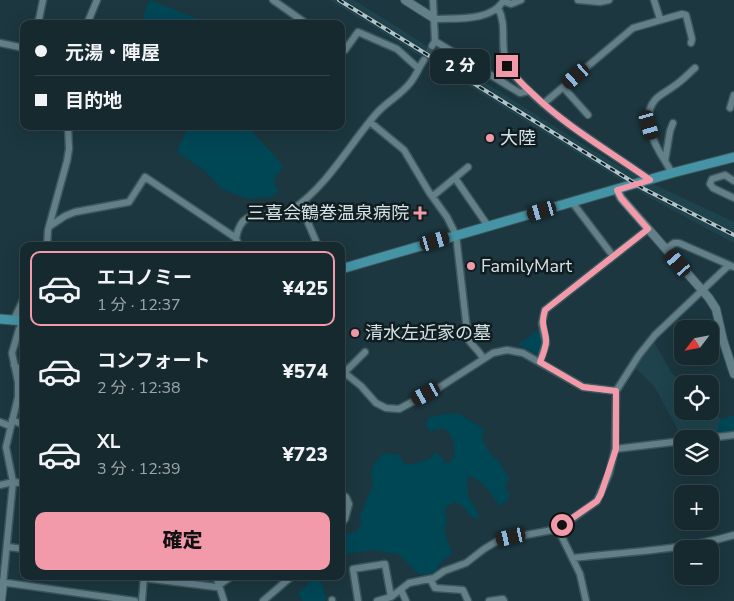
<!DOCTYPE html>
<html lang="ja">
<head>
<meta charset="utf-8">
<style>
	:root { --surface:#15292f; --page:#1e3137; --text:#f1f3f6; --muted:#9da6aa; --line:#34454b; --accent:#f39aaa }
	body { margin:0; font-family:"Nunito Sans","Noto Sans JP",sans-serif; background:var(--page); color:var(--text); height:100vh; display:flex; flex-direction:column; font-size:19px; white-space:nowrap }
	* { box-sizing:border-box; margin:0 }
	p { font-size:16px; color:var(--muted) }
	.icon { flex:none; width:28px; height:28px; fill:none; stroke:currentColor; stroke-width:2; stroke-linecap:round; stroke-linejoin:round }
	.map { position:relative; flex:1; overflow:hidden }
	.details { position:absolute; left:20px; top:242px; width:325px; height:338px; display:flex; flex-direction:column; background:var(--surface); border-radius:10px; box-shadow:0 5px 20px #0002,0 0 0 1px var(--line) }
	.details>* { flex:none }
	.guide { position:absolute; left:20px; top:20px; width:325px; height:110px; border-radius:10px; box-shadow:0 5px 20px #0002,0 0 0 1px var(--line); display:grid; align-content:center; height:110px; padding:0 15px; background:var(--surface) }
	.needle { width:32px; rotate:238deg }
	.controls { position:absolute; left:674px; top:320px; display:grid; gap:10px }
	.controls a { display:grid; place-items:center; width:45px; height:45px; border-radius:10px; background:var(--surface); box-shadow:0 5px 20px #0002,0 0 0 1px var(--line); font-size:25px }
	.end { position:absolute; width:22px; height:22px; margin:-11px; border:6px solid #f39aaa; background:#111; box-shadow:0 0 0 2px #111 }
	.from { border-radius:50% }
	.bubble { position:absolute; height:35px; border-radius:10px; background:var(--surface); box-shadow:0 5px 20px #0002,0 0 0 1px var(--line); font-size:16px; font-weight:800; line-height:35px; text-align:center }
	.car { position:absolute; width:15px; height:30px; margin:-15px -8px; border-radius:6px; box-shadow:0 0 4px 1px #0007; background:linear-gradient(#222 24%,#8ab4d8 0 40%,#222 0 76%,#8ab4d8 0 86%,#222 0) }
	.guide b { display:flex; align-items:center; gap:18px; height:48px; font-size:19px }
	.guide b+b { border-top:1px solid var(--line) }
	.guide i { width:12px; height:12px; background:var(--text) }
	ul { padding:9px 0 0; list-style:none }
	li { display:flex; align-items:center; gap:15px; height:75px; margin:0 10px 8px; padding:0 5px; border:2px solid transparent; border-radius:10px }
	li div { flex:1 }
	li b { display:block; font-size:19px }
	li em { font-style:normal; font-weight:800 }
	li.selected { border-color:var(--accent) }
	li>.icon { width:45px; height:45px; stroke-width:1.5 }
	.cta { display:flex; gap:10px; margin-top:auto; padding:10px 15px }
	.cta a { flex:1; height:58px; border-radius:10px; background:var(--accent); color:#111; font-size:20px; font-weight:800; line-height:58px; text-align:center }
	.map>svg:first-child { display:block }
</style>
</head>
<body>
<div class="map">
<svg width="734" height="601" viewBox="0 0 734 601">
	<rect width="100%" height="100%" fill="#1c373f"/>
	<path fill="#1e434d" d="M330 0H354L592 150 638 177 734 222V243L650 198Z
		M654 342 671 372 683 384 682 411H710V409L721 419 718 435 683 439 654 386 635 368Z"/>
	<path fill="#004756" d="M150 0 201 20 204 24H142L144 13Z
		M188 126H258L252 132 275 156 283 167 275 177 274 183 279 191 271 197 248 199 222 189 205 171 177 152Z
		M539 329C543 338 545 346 538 354L518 345Z
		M444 414H459L484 429 482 438 487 448 492 456 498 460 509 478 505 486 509 493 508 499 500 506C492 497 481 475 467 477L468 496 479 515 476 520C468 515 465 506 455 502L448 505 445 510 447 521 444 530 452 554 440 563C435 576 432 574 419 574L398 554 371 550 341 555V536L357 531 361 523 360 515 373 485 371 473 374 464 379 459 381 455 389 453 399 455 405 464C415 465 423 461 432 457L435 452 440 455 445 463 451 462C458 450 455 439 445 429H438L430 432 426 424 428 418Z
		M734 415V433L718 435 717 431 721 419Z
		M317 576 323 586 326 601H303L297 594Z"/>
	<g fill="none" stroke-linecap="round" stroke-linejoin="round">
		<path stroke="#375158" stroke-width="6" stroke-dasharray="6 3" stroke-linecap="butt" d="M424 60 432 46"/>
		<defs>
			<path id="minor" d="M273 0 307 24
				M578 0 600 2 609 0
				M654 0 660 19
				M503 1 511 4 521 0
				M498 8C508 26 499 47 507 64 511 74 519 81 526 88 563 125 608 150 650 180
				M435 19C457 18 491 22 504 0
				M38 24 43 0
				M87 24 97 0
				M435 41 520 93 529 91
				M0 43 24 48
				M432 46 435 41 433 0
				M341 47 345 50 358 32 397 49 418 68
				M563 87 588 115
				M543 104 633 28 682 14 686 15 692 39 691 43
				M730 108 734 95
				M370 122 404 150 429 192 447 217 456 235 468 339C472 346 481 352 483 359
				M665 161C654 144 640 118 655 100 660 94 668 91 674 86 682 81 688 74 695 68
				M672 173 665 161 670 131 673 123
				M455 178 488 226
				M734 181 725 175 712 179 710 184 713 188 734 198
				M433 196 468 167
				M572 202 613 256
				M300 204 318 246
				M50 226 65 216 75 212 129 202 145 177 236 238
				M47 246 48 230 67 161 69 149 68 126
				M239 246 236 238C243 200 271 225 293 209 328 185 349 145 376 114 386 102 401 95 410 83 416 76 419 67 424 60
				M666 249 674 243H679L734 267
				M14 319 24 298
				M540 362 546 343 542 323 545 310 648 229
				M14 365 24 373
				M341 370 361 386 376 403 386 408 399 409 440 387 493 353 507 350 523 353 583 387 616 391
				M345 372 365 352
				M12 420 24 425
				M0 422 10 426
				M701 439 734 435
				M615 449 682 441
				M0 485 13 482 24 483
				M341 495 346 497 349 504 345 519 341 524
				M558 529 580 574 586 601
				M8 547 24 549
				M573 558C626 552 683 550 734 535
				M216 576 224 601
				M144 578 216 587 232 576
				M430 579 435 588 463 590 468 601
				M0 582 135 601
				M3 583 13 482 6 447 18 397V382L12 353 19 329 24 321
				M401 590 406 601
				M332 600V601
				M142 601 144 576
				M263 601 292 576
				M358 601 353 569 385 564 391 597
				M377 601 391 597 409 583 434 578 444 571 466 563 484 549 499 540 558 529 597 501 609 474 615 449 616 391 639 355 655 335 729 265
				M489 601 503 599 504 601"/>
			<path id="tertiary" d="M405 0 435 19
				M617 190 621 198 709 298 716 309 723 340 734 374
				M1 601 3 583"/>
			<path id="secondary" d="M341 269 672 173 734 157
				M0 319 24 321"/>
		</defs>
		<use href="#minor" stroke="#3d565c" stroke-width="9"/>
		<use href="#tertiary" stroke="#3d565c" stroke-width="10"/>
		<use href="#secondary" stroke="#3d565c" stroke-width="11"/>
		<use href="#minor" stroke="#638089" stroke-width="6"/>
		<use href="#tertiary" stroke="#638089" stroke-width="8"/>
		<use href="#secondary" stroke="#4594a6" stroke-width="9"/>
		<defs>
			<path id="rail" d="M339 0 644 189 734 235"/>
		</defs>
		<use href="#rail" stroke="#b2c4c9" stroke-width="4"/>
		<use href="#rail" stroke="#111d20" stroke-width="2" stroke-dasharray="5.5" stroke-linecap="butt"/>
	</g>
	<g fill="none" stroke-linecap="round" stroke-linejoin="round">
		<path stroke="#f39aaa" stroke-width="6" d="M507 66C514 76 523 85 533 94 568 128 611 152 650 180L617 190 621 198 648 229 545 310C541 323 544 326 546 338 547 346 543 355 540 362L583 387 616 391V449L601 494 597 501 562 525"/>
	</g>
	<g fill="#f39aaa" stroke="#111d20" stroke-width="2">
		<circle cx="490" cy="138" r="5"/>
		<path d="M417.5 205.5h5v5h5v5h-5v5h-5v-5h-5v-5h5z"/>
		<circle cx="471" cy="266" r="5"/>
		<circle cx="355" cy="333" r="5"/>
	</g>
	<g text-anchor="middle" stroke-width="5" stroke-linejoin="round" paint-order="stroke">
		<g font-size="18" fill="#d2e2e6" stroke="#111d20" text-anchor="start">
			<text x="500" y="144">大陸</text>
			<text x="409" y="219" text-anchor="end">三喜会鶴巻温泉病院</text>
			<text x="481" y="272">FamilyMart</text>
			<text x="365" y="339">清水左近家の墓</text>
		</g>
	</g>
</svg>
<div class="controls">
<a><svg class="needle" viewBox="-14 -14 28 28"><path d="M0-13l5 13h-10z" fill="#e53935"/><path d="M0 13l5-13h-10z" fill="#9da6aa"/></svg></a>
<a><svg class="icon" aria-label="locate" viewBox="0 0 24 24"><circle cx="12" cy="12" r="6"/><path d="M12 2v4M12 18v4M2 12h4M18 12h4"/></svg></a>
<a><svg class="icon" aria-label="layers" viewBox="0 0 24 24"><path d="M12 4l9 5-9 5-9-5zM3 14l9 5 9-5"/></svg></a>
<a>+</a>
<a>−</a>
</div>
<i class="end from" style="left:562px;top:525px"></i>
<i class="end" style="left:507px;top:66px"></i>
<div class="bubble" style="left:430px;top:49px;width:60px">2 分</div>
<i class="car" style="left:576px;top:76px;rotate:229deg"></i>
<i class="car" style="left:649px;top:125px;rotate:164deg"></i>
<i class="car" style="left:542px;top:211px;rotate:254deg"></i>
<i class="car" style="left:435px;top:241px;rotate:74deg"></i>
<i class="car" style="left:678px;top:263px;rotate:319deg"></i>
<i class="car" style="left:426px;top:394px;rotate:241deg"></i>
<i class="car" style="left:511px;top:537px;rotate:257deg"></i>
<div class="guide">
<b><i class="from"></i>元湯・陣屋</b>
<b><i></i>目的地</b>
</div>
<section class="details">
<ul>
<li class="selected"><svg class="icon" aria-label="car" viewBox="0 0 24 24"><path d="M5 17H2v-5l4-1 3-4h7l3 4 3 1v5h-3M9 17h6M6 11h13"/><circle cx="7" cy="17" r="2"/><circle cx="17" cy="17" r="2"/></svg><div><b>エコノミー</b><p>1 分 · 12:37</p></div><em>¥425</em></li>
<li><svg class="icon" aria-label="car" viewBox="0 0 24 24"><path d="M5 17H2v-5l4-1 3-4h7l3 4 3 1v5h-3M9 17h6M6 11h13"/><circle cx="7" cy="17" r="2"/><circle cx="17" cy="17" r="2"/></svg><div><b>コンフォート</b><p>2 分 · 12:38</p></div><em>¥574</em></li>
<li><svg class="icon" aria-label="car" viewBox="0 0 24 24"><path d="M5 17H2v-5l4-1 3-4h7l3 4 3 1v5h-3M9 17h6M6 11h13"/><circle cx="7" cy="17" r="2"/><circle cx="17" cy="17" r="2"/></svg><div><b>XL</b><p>3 分 · 12:39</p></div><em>¥723</em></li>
</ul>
<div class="cta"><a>確定</a></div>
</section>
</div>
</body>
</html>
